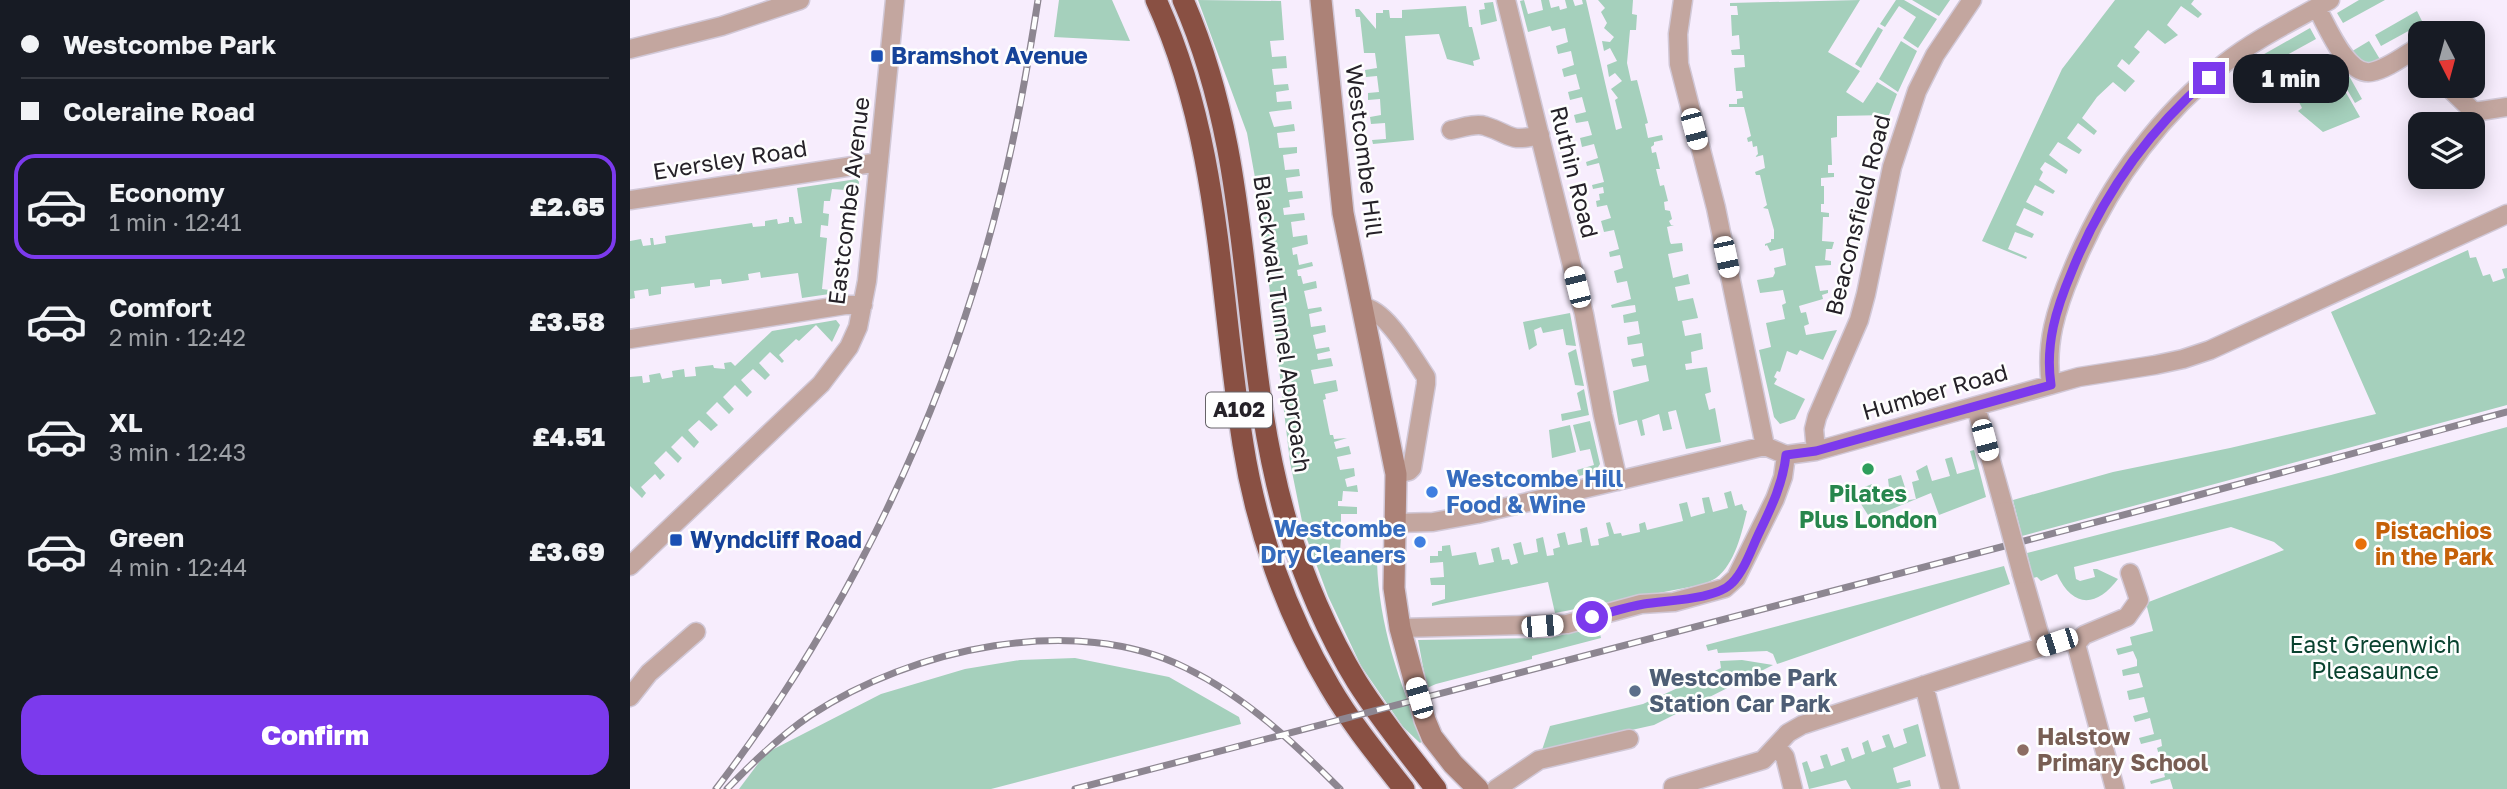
<!DOCTYPE html>
<html lang="en">
<head>
<meta charset="utf-8">
<style>
	:root { --surface:#171b24; --page:#242831; --text:#f1f3f6; --muted:#9ea1a6; --line:#363941; --accent:#7c3aed }
	body { margin:0; font-family:"Golos Text",sans-serif; background:var(--page); color:var(--text); height:100vh; display:flex; flex-direction:column; font-size:26px; white-space:nowrap }
	* { box-sizing:border-box; margin:0 }
	p { font-size:23px; color:var(--muted) }
	.icon { flex:none; width:38px; height:38px; fill:none; stroke:currentColor; stroke-width:2; stroke-linecap:round; stroke-linejoin:round }
	.map { position:relative; flex:1; overflow:hidden }
	.sheet { display:flex; flex-direction:column; background:var(--surface); width:630px }
	.sheet>* { flex:none }
	.guide { display:grid; align-content:center; height:154px; padding:0 21px; background:var(--surface) }
	.needle { width:46px; rotate:174deg }
	.buttons { position:absolute; left:1778px; top:21px; display:grid; gap:14px }
	.buttons a { display:grid; place-items:center; width:77px; height:77px; border-radius:14px; background:var(--surface); box-shadow:0 4px 18px #0003; font-size:35px }
	.end { position:absolute; width:32px; height:32px; margin:-16px; border:9px solid #7c3aed; background:#fff; box-shadow:0 0 0 4px #fff }
	.from { border-radius:50% }
	.bubble { position:absolute; height:49px; border-radius:21px; background:var(--surface); box-shadow:0 4px 18px #0003; font-size:23px; font-weight:800; line-height:49px; text-align:center }
	.car { position:absolute; width:21px; height:42px; margin:-21px -10px; border-radius:9px; box-shadow:0 0 5px 2px #0007; background:linear-gradient(#fff 24%,#345 0 40%,#fff 0 76%,#345 0 86%,#fff 0) }
	.guide b { display:flex; align-items:center; gap:24px; height:66px; font-size:26px }
	.guide b+b { border-top:2px solid var(--line) }
	.guide i { width:18px; height:18px; background:var(--text) }
	ul { padding:0; list-style:none }
	li { display:flex; align-items:center; gap:21px; height:105px; margin:0 14px 10px; padding:0 7px; border:4px solid transparent; border-radius:21px }
	li div { flex:1 }
	li b { display:block; font-size:26px }
	li em { font-style:normal; font-weight:800 }
	li.current { border-color:var(--accent) }
	li>.icon { width:63px; height:63px; stroke-width:1.5 }
	.primary-button { display:flex; gap:14px; margin-top:auto; padding:14px 21px }
	.primary-button a { flex:1; height:80px; border-radius:21px; background:var(--accent); color:#fff; font-size:28px; font-weight:800; line-height:80px; text-align:center }
	main { display:flex; flex:1; min-height:0 }
	.map>svg:first-child { display:block }
</style>
</head>
<body>
<main>
<section class="sheet">
<div class="guide">
<b><i class="from"></i>Westcombe Park</b>
<b><i></i>Coleraine Road</b>
</div>
<ul>
<li class="current"><svg class="icon" aria-label="car" viewBox="0 0 24 24"><path d="M5 17H2v-5l4-1 3-4h7l3 4 3 1v5h-3M9 17h6M6 11h13"/><circle cx="7" cy="17" r="2"/><circle cx="17" cy="17" r="2"/></svg><div><b>Economy</b><p>1 min · 12:41</p></div><em>£2.65</em></li>
<li><svg class="icon" aria-label="car" viewBox="0 0 24 24"><path d="M5 17H2v-5l4-1 3-4h7l3 4 3 1v5h-3M9 17h6M6 11h13"/><circle cx="7" cy="17" r="2"/><circle cx="17" cy="17" r="2"/></svg><div><b>Comfort</b><p>2 min · 12:42</p></div><em>£3.58</em></li>
<li><svg class="icon" aria-label="car" viewBox="0 0 24 24"><path d="M5 17H2v-5l4-1 3-4h7l3 4 3 1v5h-3M9 17h6M6 11h13"/><circle cx="7" cy="17" r="2"/><circle cx="17" cy="17" r="2"/></svg><div><b>XL</b><p>3 min · 12:43</p></div><em>£4.51</em></li>
<li><svg class="icon" aria-label="car" viewBox="0 0 24 24"><path d="M5 17H2v-5l4-1 3-4h7l3 4 3 1v5h-3M9 17h6M6 11h13"/><circle cx="7" cy="17" r="2"/><circle cx="17" cy="17" r="2"/></svg><div><b>Green</b><p>4 min · 12:44</p></div><em>£3.69</em></li>
</ul>
<div class="primary-button"><a>Confirm</a></div>
</section>
<div class="map">
<svg width="1877" height="789" viewBox="0 0 1877 789">
	<rect width="100%" height="100%" fill="#f7edfd"/>
	<path fill="#a5d0bc" d="M429 0H482L500 41 424 37Z
		M568 0 651 1 654 40 640 41 642 57 656 56 657 68 642 69 644 85 658 84 659 90 646 92 647 102 661 101 662 109 639 112 644 127 664 124 665 131 647 133 649 148 667 147V153L653 155 655 170 669 169 670 176 656 178 658 192 672 191 673 198 659 200 660 207 653 208 654 215 674 213 675 220 661 222 663 237 677 235 678 244 662 248 663 255 667 254 669 265 682 262 683 266 667 270 668 276H671L673 284 686 281 687 288 674 291 678 309 691 307 692 311 679 314 681 327 695 325 696 332 683 335 686 349 699 347 700 351 687 354 688 360 701 358 703 366 681 370 684 384 706 380 708 391 695 394 696 399 693 400 700 435H703L704 439 717 438 704 442 706 449 719 446 721 454 707 457 710 470 724 468 725 476 715 479 717 487 727 485 728 492 713 491 712 501H708V506L727 507V514H711V529L719 530V533H726V537H711L710 551 725 552V557L738 558V562H747C749 625 769 683 794 740L790 743 773 727 731 666 698 596 674 531 660 462 629 200 617 133Z
		M894 0 898 14 913 10 911 0H919L921 8 929 6 930 10 937 8 935 0H943L945 6 953 4 952 0H956L986 130 992 128 985 100 988 98 981 89 992 81 985 73 979 77 977 65 987 61 980 48 974 51 972 41 980 42 984 37 974 28 977 23 971 12 975 8 968 0H1003L1002 14 1007 15 1006 30H1000L997 63 1001 81 1007 80 1018 123 1015 124 1018 138 1032 135 1033 140 1024 142V145L1021 147 1022 153 1026 152 1030 169H1026L1030 186 1034 185 1038 201 1034 202 1035 210 1040 211 1042 219 1039 221 1041 225H1044L1037 227 1040 242 1041 244 1052 243 1053 251 1038 254 1043 278 1058 274 1060 284 1045 287 1048 301 1063 298 1068 318 1052 321 1055 336 1071 333 1073 349 1061 352 1062 363 1055 364 1056 370 1077 367 1081 392 1075 394 1079 410 1085 408 1091 442 1056 449 1046 410 1038 412 1042 429 1033 431 1029 414 1012 420 1015 435 1011 436 1007 420 989 425 983 391 1019 381 1016 365 1003 367 1001 359 1014 356 1012 343 998 345 997 337 1010 334 1008 321 994 323 993 315 1006 312 1005 305 982 308 981 305 1001 299 997 281 987 283 984 271 993 268 990 255 980 257 979 252 989 249 984 230 974 232 971 221 981 218 977 205 967 207 966 201 970 200 969 194 974 193 973 187 963 189 962 185 974 182 969 163 957 166 956 162 968 158 964 144 952 147 950 138 962 135 958 121 946 123 944 115 956 112 952 97 940 100 938 92 950 89 946 74 934 77 932 69 944 65 941 51 928 54 926 46 938 42 935 28 922 31 920 26 898 32 890 1Z
		M1230 0 1198 52 1230 71 1216 92 1233 103 1247 82 1267 94 1259 115 1207 116V137L1201 138 1202 165H1198V173H1204V177L1191 178V186H1194V204H1191V212L1199 213V217H1193L1192 241 1204 242 1202 249H1196L1195 260 1201 261V265L1185 266 1190 291 1198 290V293L1192 295 1193 299 1169 306 1171 313 1176 312 1179 324 1174 326 1176 335 1207 330 1193 360 1170 350 1167 355 1157 351 1150 372 1147 371 1144 377 1147 379 1144 384 1175 399 1165 419 1150 424 1144 417 1129 350 1141 347 1136 323 1155 319 1152 305 1156 303 1153 290 1130 293 1127 280 1143 277 1145 273 1144 268 1156 265 1153 248 1140 251 1137 245 1135 246V244L1141 242V239H1144V230L1138 209 1133 208 1137 205 1130 175H1126L1125 172 1135 168 1133 155 1125 157 1128 154 1127 146 1123 147 1122 141 1118 142 1117 138 1121 136 1114 107H1099V104H1107V99L1113 98 1112 91H1106L1104 68 1115 67 1114 55H1102L1101 50 1110 49 1109 35 1102 36 1101 15H1108L1107 6H1100V3Z
		M1266 0H1274L1307 19 1288 48 1273 38 1286 17 1269 6 1255 27 1250 24Z
		M1282 0H1320L1309 16Z
		M1485 0H1564L1561 4 1572 14 1568 18 1551 6 1537 25 1548 35 1535 44 1518 30 1504 47 1510 52 1499 65 1492 59 1487 66 1505 81 1495 92 1483 82 1467 97 1452 118 1467 131 1464 135 1448 123 1437 138 1452 150 1449 154 1428 142 1419 155 1438 170 1436 174 1415 162 1410 169 1413 172 1409 180 1425 191 1423 194 1405 185 1396 202 1414 212 1412 216 1394 208 1386 225 1404 234 1402 238 1385 232 1378 249 1397 257 1396 259 1352 241 1432 69Z
		M1729 0H1755L1713 23 1707 13Z
		M863 2 867 21 851 25 849 10 855 9 854 3Z
		M836 6 839 27H842L850 59 843 61 844 66 817 59 809 34 775 36 784 140 743 144 742 140 756 139 755 123 741 124 740 117 751 115 750 99 738 100V93L749 92 747 76 736 77 735 70 747 68 745 53H734L730 17H726L725 9H729L746 29V13H753V10H759L760 18H772V10Z
		M1787 11 1793 23 1751 46 1745 35Z
		M1248 27 1253 30 1231 68 1225 64Z
		M1680 28 1686 39 1635 67 1629 57Z
		M1271 41 1287 51 1268 92 1249 79Z
		M1739 41 1751 61 1739 66 1719 53Z
		M1626 58 1642 88 1614 66Z
		M1709 58 1732 99 1725 103 1701 62Z
		M1699 63 1730 117 1693 132 1668 111 1672 108 1668 100 1653 87 1688 67 1690 68Z
		M227 179 229 182 228 191 202 189 200 201H194L193 213 199 214 198 226 191 225 190 237 197 238 192 289 213 292 172 298 168 273 131 278 130 272 118 274 119 280 92 284 91 279 80 280V286L65 288 64 283 31 287V294L19 296 18 289 4 291 5 298 0 299V241L11 239 13 246 21 245 20 238H23L24 245 36 243 35 236 122 223 123 227 135 226V221L147 219 148 224 159 222V217H163L165 224 172 223 167 188Z
		M1838 250 1840 258 1846 257 1853 276 1860 274 1863 282 1875 278 1872 269 1877 268V405L1392 536 1383 500 1483 472 1600 448 1746 414 1701 312Z
		M940 313 946 346 936 345 933 329 913 333 911 327 904 330 907 345 899 350 893 322Z
		M206 320 210 325 202 342 186 325 169 341 166 339 149 355 154 361 152 363 140 352 129 363 140 375 135 380 123 369 111 380 122 392 117 397 105 385 93 397 104 409 99 414 87 402 76 413 88 425 81 431 69 420 58 430 69 442 64 448 52 436 41 447 52 458 48 463 36 451 24 463 35 475 30 480 25 474 11 487 16 493 12 498 0 486V377L12 376 13 383 20 382 19 375 30 373 32 379 43 377 42 371 54 369 55 377 66 376 65 367 83 365 84 368 95 369 94 363 101 362 105 366 142 331Z
		M946 349 954 386 945 385 938 353Z
		M954 389 959 415 932 421 931 414 951 410 947 393Z
		M960 421 970 464 965 472 949 476 947 470 964 465 960 449 950 451 943 425Z
		M940 425 946 452 922 458 919 430Z
		M1877 427V789H1543L1540 779 1521 784 1520 781 1535 777 1531 761 1516 765 1515 762 1530 759 1527 748 1532 746 1531 739 1511 744 1509 738 1524 734 1520 718 1505 722 1503 716 1518 712 1514 697 1499 700 1497 691 1513 687 1509 673 1493 676 1492 670 1507 666V660L1503 651 1488 655 1486 649 1502 645 1500 637 1523 631 1516 603 1654 550 1644 542 1601 527 1444 567 1446 579 1450 581 1465 577 1463 569H1467L1488 579C1467 607 1443 609 1427 574L1411 581 1407 577 1403 578 1397 553 1701 475Z
		M1344 450 1356 497 1309 515 1301 493 1240 518 1227 498 1235 495 1232 488 1242 484 1245 491 1259 487 1258 479 1271 475 1279 500 1286 499 1282 482 1289 480 1286 471 1297 465 1302 481 1320 476 1315 459 1322 457 1327 474 1345 469 1340 451Z
		M1101 491 1105 506 1112 504 1114 510 1117 511C1112 532 1105 564 1086 578 1082 581 1075 583 1070 585L925 613 918 582 802 606V603L815 599V585H801L800 578 814 577 813 562 800 563V556H808V551H812V546L820 545 822 556 846 552 849 565 864 562 861 549 869 547 872 560 879 559 881 565 888 563 883 544 891 542 894 555 908 552 906 539 913 537 917 556 924 555 923 549 930 547 927 534 935 532 938 545 952 542 950 529 957 527 961 546 969 545 968 539 979 536 976 523 980 522 984 534 991 533 992 536 1010 532 1009 524 1015 522 1017 530 1053 521 1049 504 1057 502 1061 517 1075 513 1072 498 1079 497 1083 512 1098 508 1094 493Z
		M1374 566 1380 584 1147 664 1143 654 1137 651 1088 653 1087 649 1078 651 1076 645Z
		M968 626 971 638 902 656V659L806 684 797 688 788 640 920 638Z
		M445 658 539 677 609 717 611 724 361 789H109L136 753 251 694 335 669 390 660Z
		M1112 660 1143 665 1024 725 912 750 920 726 1013 704 1091 668 1090 661Z
		M1288 724 1296 756 1263 768 1267 783 1280 780 1281 786 1268 789H1221L1216 780 1179 789 1172 763 1177 761 1181 772 1194 768 1190 756 1197 754 1201 766 1215 761 1211 749 1218 747 1222 759 1235 754 1232 743 1238 740 1242 752 1256 747 1252 736 1259 734 1264 748 1277 743 1273 729Z"/>
	<g fill="none" stroke-linecap="round" stroke-linejoin="round">
		<defs>
			<path id="street" d="M876 0 954 314 973 415 988 481
				M1053 0 1048 34 1049 64 1086 208 1135 446
				M1687 8C1697 26 1717 76 1741 72 1758 69 1776 54 1790 46
				M0 49 92 26 170 0
				M1817 86 1844 112 1877 107
				M821 130C831 128 846 123 855 126 882 134 877 143 910 135
				M0 200 249 162
				M733 307C756 309 783 358 796 377V384L782 468 779 471 766 474
				M0 339 215 305H233
				M1421 385C1415 344 1426 309 1442 271 1475 190 1526 118 1595 63 1627 38 1665 20 1700 0
				M1346 407 1375 511
				M1186 451 1184 429 1187 417 1229 320 1236 294 1262 167 1287 91 1305 55 1342 0
				M767 523 803 522 847 514 1135 446 1156 455 1186 451 1449 377 1525 365 1553 359 1580 350 1877 214
				M0 566 191 384 219 347 228 327 237 281 265 0
				M1392 574 1413 647
				M770 628 937 624 1011 604 1044 602 1095 588 1106 578 1145 499 1153 477 1156 455
				M1446 644 1485 789
				M1446 644 1454 635 1497 617 1509 600 1500 573
				M1294 685 1320 789
				M0 697 19 673 66 632
				M1146 746 1155 757 1163 789
				M866 789 909 760 999 739
				M1043 789V787L1133 760 1158 733 1172 725 1427 642 1440 641 1446 644"/>
			<path id="secondary" d="M691 0 713 213 766 474 764 588 770 628 795 720 802 737 823 764 848 789"/>
			<path id="highway" d="M526 0C591 142 589 293 613 444 626 528 656 613 700 687 721 723 748 756 774 789
				M553 0C628 170 606 350 657 523 673 576 698 635 727 682 751 720 779 754 806 789"/>
		</defs>
		<use href="#street" stroke="#d1c8d7" stroke-width="21"/>
		<use href="#secondary" stroke="#d1c8d7" stroke-width="24"/>
		<use href="#highway" stroke="#d1c8d7" stroke-width="24"/>
		<use href="#street" stroke="#c3a69f" stroke-width="18"/>
		<use href="#secondary" stroke="#ac8277" stroke-width="21"/>
		<use href="#highway" stroke="#895043" stroke-width="21"/>
		<defs>
			<path id="rail" d="M86 789C219 615 319 405 371 192 387 129 398 65 408 0
				M97 789C123 762 150 736 181 715 281 649 445 612 556 668 616 697 664 743 710 789
				M445 789 1539 503 1877 412"/>
		</defs>
		<use href="#rail" stroke="#8d8691" stroke-width="7"/>
		<use href="#rail" stroke="#fefefe" stroke-width="4.5" stroke-dasharray="13" stroke-linecap="butt"/>
		<defs>
			<path id="street-bridge" d="M1375 511 1392 574"/>
		</defs>
		<use href="#street-bridge" stroke="#d1c8d7" stroke-width="21" stroke-linecap="butt"/>
		<use href="#street-bridge" stroke="#c3a69f" stroke-width="18"/>
	</g>
	<g fill="none" stroke-linecap="round" stroke-linejoin="round">
		<path stroke="#7c3aed" stroke-width="9" d="M962 617C979 613 996 607 1014 604 1036 600 1086 600 1102 583 1115 570 1122 547 1130 531 1142 506 1153 483 1156 455L1186 451 1421 385C1415 344 1426 309 1442 271 1472 196 1518 131 1579 78"/>
	</g>
	<g fill="#1a4fb4" stroke="#fefefe" stroke-width="2.5">
		<rect x="240" y="49" width="14" height="14" rx="3.5"/>
		<rect x="39" y="533" width="14" height="14" rx="3.5"/>
	</g>
	<circle fill="#2e9e5b" stroke="#fefefe" stroke-width="2.5" cx="1238" cy="469" r="7"/>
	<g fill="#3f7fe0" stroke="#fefefe" stroke-width="2.5">
		<circle cx="802" cy="492" r="7"/>
		<circle cx="790" cy="542" r="7"/>
	</g>
	<circle fill="#e8710a" stroke="#fefefe" stroke-width="2.5" cx="1731" cy="544" r="7"/>
	<circle fill="#5c6f8a" stroke="#fefefe" stroke-width="2.5" cx="1005" cy="691" r="7"/>
	<circle fill="#8d6e63" stroke="#fefefe" stroke-width="2.5" cx="1393" cy="750" r="7"/>
	<g text-anchor="middle" stroke-width="5" stroke-linejoin="round" paint-order="stroke">
		<rect fill="#fefefe" stroke="#666368" stroke-width="2" x="576" y="392.5" width="66" height="35" rx="5"/>
		<g font-size="21" font-weight="bold" fill="#252128">
			<text x="609" y="417">A102</text>
		</g>
		<g font-size="23" font-weight="bold" fill="#164399" stroke="#fefefe" text-anchor="start">
			<text x="261" y="64">Bramshot Avenue</text>
			<text x="60" y="548">Wyndcliff Road</text>
		</g>
		<g font-size="23" fill="#252128" stroke="#fefefe">
			<text transform="translate(734 151) rotate(83)" y="8">Westcombe Hill</text>
			<text transform="translate(100 160) rotate(-9)" y="8">Eversley Road</text>
			<text transform="translate(944 172) rotate(76)" y="8">Ruthin Road</text>
			<text transform="translate(219 201) rotate(-83)" y="8">Eastcombe Avenue</text>
			<text transform="translate(1228 215) rotate(-76)" y="8">Beaconsfield Road</text>
			<text transform="translate(652 324) rotate(82)" y="8">Blackwall Tunnel Approach</text>
			<text transform="translate(1305 392) rotate(-16)" y="8">Humber Road</text>
		</g>
		<g font-size="23" font-weight="bold" fill="#366cbe" stroke="#fefefe" text-anchor="start">
			<text x="816" y="487">Westcombe Hill<tspan x="816" dy="26">Food &amp; Wine</tspan></text>
			<text x="776" y="537" text-anchor="end">Westcombe<tspan x="776" dy="26">Dry Cleaners</tspan></text>
		</g>
		<g font-size="23" font-weight="bold" fill="#27864d" stroke="#fefefe">
			<text x="1238" y="502">Pilates<tspan x="1238" dy="26">Plus London</tspan></text>
		</g>
		<g font-size="23" font-weight="bold" fill="#c56008" stroke="#fefefe" text-anchor="start">
			<text x="1745" y="539">Pistachios<tspan x="1745" dy="26">in the Park</tspan></text>
		</g>
		<g font-size="23" fill="#09422f" stroke="#fefefe">
			<text x="1745" y="653">East Greenwich<tspan x="1745" dy="26">Pleasaunce</tspan></text>
		</g>
		<g font-size="23" font-weight="bold" fill="#4e5e75" stroke="#fefefe" text-anchor="start">
			<text x="1019" y="686">Westcombe Park<tspan x="1019" dy="26">Station Car Park</tspan></text>
		</g>
		<g font-size="23" font-weight="bold" fill="#785e54" stroke="#fefefe" text-anchor="start">
			<text x="1407" y="745">Halstow<tspan x="1407" dy="26">Primary School</tspan></text>
		</g>
	</g>
</svg>
<div class="buttons">
<a><svg class="needle" viewBox="-14 -14 28 28"><path d="M0-13l5 13h-10z" fill="#e53935"/><path d="M0 13l5-13h-10z" fill="#9ea1a6"/></svg></a>
<a><svg class="icon" aria-label="layers" viewBox="0 0 24 24"><path d="M12 4l9 5-9 5-9-5zM3 14l9 5 9-5"/></svg></a>
</div>
<i class="end from" style="left:962px;top:617px"></i>
<i class="end" style="left:1579px;top:78px"></i>
<div class="bubble" style="left:1603px;top:54px;width:116px">1 min</div>
<i class="car" style="left:1064px;top:129px;rotate:165deg"></i>
<i class="car" style="left:1096px;top:257px;rotate:168deg"></i>
<i class="car" style="left:947px;top:287px;rotate:346deg"></i>
<i class="car" style="left:1355px;top:440px;rotate:165deg"></i>
<i class="car" style="left:912px;top:626px;rotate:85deg"></i>
<i class="car" style="left:1427px;top:642px;rotate:252deg"></i>
<i class="car" style="left:789px;top:698px;rotate:344deg"></i>
</div>
</main>
</body>
</html>
